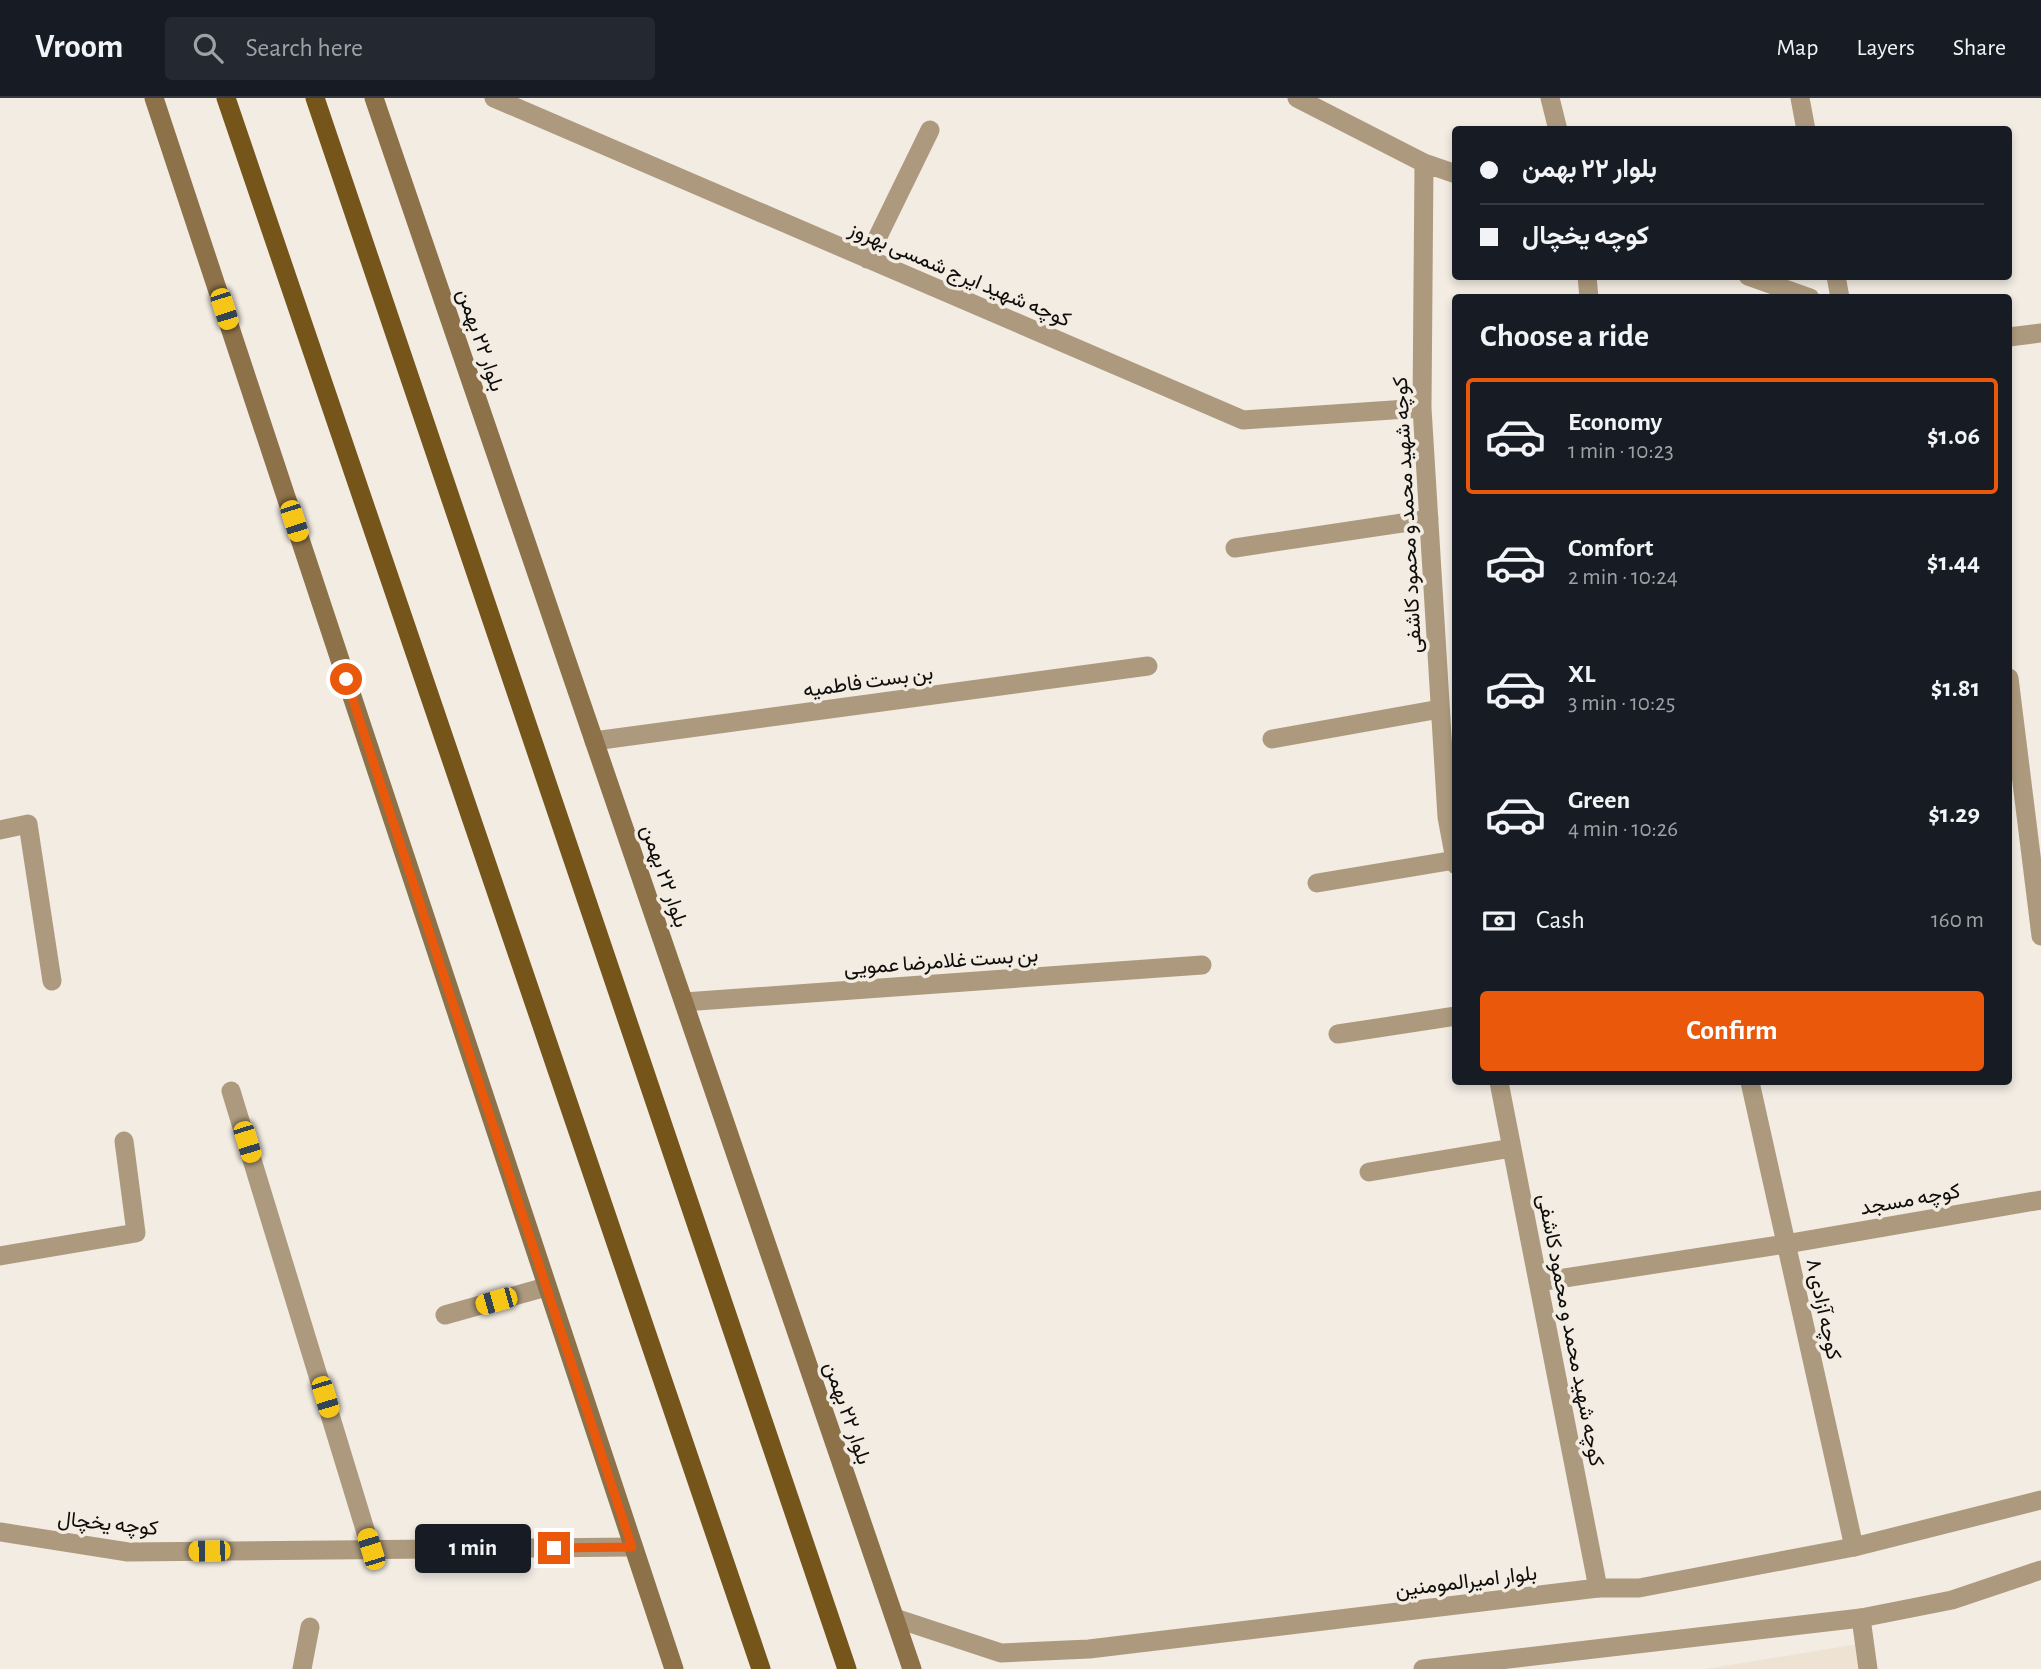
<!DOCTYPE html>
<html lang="en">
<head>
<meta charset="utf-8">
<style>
	:root { --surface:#171b24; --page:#242831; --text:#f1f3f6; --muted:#9ea1a6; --line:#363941; --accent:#ea580c }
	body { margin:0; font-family:"Alegreya Sans",Vazirmatn,sans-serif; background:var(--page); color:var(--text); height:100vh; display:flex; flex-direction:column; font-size:26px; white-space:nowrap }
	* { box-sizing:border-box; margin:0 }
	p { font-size:23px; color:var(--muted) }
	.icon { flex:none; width:38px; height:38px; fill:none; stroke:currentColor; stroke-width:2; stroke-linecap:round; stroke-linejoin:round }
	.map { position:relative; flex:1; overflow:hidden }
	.side { position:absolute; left:1452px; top:196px; width:560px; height:791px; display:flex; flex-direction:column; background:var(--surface); border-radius:7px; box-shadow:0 4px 10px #0003 }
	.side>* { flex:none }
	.banner { position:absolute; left:1452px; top:28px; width:560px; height:154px; border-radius:7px; box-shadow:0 4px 10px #0003; display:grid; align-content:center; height:154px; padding:0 28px; background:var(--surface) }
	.end { position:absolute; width:32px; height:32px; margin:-16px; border:9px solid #ea580c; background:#fff; box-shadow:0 0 0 4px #fff }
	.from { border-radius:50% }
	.bubble { position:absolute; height:49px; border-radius:7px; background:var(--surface); box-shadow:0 4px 10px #0003; font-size:23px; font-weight:700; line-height:49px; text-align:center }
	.car { position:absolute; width:21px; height:42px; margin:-21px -10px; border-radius:9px; box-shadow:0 0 5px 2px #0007; background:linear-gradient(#f5c518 24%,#345 0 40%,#f5c518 0 76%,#345 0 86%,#f5c518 0) }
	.banner b { display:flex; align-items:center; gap:24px; height:66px; font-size:26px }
	.banner b+b { border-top:2px solid var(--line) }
	.banner i { width:18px; height:18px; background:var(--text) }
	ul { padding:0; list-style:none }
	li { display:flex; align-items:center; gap:21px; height:116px; margin:0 14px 10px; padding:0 14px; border:4px solid transparent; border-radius:7px }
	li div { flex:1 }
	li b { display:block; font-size:26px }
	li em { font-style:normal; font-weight:700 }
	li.on { border-color:var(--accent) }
	li>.icon { width:63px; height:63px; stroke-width:1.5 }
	h2 { padding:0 28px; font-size:32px; line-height:84px }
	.pay { display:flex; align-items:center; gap:18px; height:77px; padding:0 28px; font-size:26px }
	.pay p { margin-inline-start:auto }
	.action { display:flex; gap:14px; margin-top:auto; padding:14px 28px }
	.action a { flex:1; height:80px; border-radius:7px; background:var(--accent); color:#fff; font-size:28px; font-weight:700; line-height:80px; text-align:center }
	header { display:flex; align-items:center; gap:42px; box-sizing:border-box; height:98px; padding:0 35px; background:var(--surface); border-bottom:2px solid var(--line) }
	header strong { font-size:33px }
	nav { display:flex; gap:38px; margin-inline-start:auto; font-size:24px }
	.search { width:490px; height:63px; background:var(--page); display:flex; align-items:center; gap:18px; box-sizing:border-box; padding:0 24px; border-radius:7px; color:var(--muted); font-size:26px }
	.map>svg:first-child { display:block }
</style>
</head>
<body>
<header>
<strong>Vroom</strong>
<div class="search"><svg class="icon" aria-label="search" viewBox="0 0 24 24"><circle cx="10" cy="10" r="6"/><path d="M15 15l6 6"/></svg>Search here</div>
<nav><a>Map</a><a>Layers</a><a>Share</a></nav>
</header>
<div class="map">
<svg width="2041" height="1571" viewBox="0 0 2041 1571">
	<rect width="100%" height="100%" fill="#f2ece3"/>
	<path fill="#eee3d3" d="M1864 1545 1868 1571H1706Z"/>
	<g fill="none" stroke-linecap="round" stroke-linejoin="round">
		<path stroke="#ad9a7e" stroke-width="19" d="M494 0 1243 322 1422 310
			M1297 0 1424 65 1456 76
			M1550 0 1558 32
			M1800 0 1806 32
			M1424 65 1422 310 1447 719 1456 767
			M867 161 930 32
			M1587 178 1589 200
			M1748 178 1810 200
			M1836 178 1840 200
			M2009 239 2041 235
			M1235 450 1429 421
			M2009 580 2041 838
			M1272 641 1440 611
			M594 643 1148 568
			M0 732 28 726 52 883
			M1317 785 1455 762
			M684 904 1202 867
			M1338 936 1456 918
			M1499 984 1598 1490
			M1750 984 1854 1449
			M231 993 371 1451
			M1369 1074 1512 1050
			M0 1158 136 1135 124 1043
			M1538 1184 1786 1146 2041 1102
			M445 1217 546 1189
			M0 1434 128 1454 632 1449
			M1861 1520 1868 1571
			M302 1571 310 1529"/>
		<path stroke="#ad9a7e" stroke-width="19" d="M895 1520 1001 1555 1089 1551 1598 1490H1639L1854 1449 2041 1402
			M1423 1571 1861 1520 1952 1502 2041 1472"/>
		<path stroke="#8d7148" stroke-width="19" d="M154 0 674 1571
			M374 0 912 1571"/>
		<path stroke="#76551b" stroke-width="19" d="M226 0 761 1571
			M315 0 847 1571"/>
	</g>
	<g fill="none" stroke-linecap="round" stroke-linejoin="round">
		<path stroke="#ea580c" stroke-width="9" d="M346 581 632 1449 554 1450"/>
	</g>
	<g text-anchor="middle" stroke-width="7" stroke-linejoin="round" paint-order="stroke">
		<g font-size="21" fill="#0f0d0a" stroke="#f2ece3">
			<text transform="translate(960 176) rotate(23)" y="7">کوچه شهید ایرج شمسی بهروز</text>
			<text transform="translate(481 242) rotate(71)" y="7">بلوار ۲۲ بهمن</text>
			<text transform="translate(1407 417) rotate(-93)" y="7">کوچه شهید محمد و محمود کاشفی</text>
			<text transform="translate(868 583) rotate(-8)" y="7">بن بست فاطمیه</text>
			<text transform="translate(665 778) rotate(71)" y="7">بلوار ۲۲ بهمن</text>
			<text transform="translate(941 863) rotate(-4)" y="7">بن بست غلامرضا عمویی</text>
			<text transform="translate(1910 1101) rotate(-10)" y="7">کوچه مسجد</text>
			<text transform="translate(1824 1211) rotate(78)" y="7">کوچه آزادی ۸</text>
			<text transform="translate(1571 1232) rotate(79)" y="7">کوچه شهید محمد و محمود کاشفی</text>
			<text transform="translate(848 1315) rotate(71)" y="7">بلوار ۲۲ بهمن</text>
			<text transform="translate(108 1425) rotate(6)" y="7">کوچه یخچال</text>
			<text transform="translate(1466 1483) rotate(-7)" y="7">بلوار امیرالمومنین</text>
		</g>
	</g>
</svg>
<i class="end from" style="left:346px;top:581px"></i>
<i class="end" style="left:554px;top:1450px"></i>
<div class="bubble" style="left:415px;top:1426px;width:116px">1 min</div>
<i class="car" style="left:224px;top:211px;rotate:162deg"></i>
<i class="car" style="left:294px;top:423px;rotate:162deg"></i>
<i class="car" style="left:247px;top:1044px;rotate:163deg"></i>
<i class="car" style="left:496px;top:1203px;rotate:254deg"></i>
<i class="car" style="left:325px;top:1299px;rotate:163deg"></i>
<i class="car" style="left:371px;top:1451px;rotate:343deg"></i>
<i class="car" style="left:209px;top:1453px;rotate:269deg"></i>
<div class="banner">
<b><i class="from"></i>بلوار ۲۲ بهمن</b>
<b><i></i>کوچه یخچال</b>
</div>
<section class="side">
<h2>Choose a ride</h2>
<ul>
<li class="on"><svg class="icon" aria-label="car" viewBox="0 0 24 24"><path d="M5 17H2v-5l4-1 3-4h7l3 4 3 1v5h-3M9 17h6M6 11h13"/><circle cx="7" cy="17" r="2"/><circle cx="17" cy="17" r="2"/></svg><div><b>Economy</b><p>1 min · 10:23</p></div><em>$1.06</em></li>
<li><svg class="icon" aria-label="car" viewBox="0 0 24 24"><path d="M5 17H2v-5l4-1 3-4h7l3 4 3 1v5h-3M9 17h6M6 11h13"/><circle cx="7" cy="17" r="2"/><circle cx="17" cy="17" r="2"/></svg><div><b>Comfort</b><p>2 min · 10:24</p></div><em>$1.44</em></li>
<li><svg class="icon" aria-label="car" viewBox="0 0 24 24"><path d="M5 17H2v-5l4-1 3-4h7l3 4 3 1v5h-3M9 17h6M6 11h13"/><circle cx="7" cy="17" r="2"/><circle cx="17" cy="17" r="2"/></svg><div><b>XL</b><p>3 min · 10:25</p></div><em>$1.81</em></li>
<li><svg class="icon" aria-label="car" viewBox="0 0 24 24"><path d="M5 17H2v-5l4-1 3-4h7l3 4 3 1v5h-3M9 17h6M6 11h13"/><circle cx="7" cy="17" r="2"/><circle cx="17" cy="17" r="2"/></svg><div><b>Green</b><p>4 min · 10:26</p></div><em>$1.29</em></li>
</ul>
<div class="pay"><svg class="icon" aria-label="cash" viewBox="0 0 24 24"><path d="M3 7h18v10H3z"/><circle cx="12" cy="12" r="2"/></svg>Cash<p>160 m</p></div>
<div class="action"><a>Confirm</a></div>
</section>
</div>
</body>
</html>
